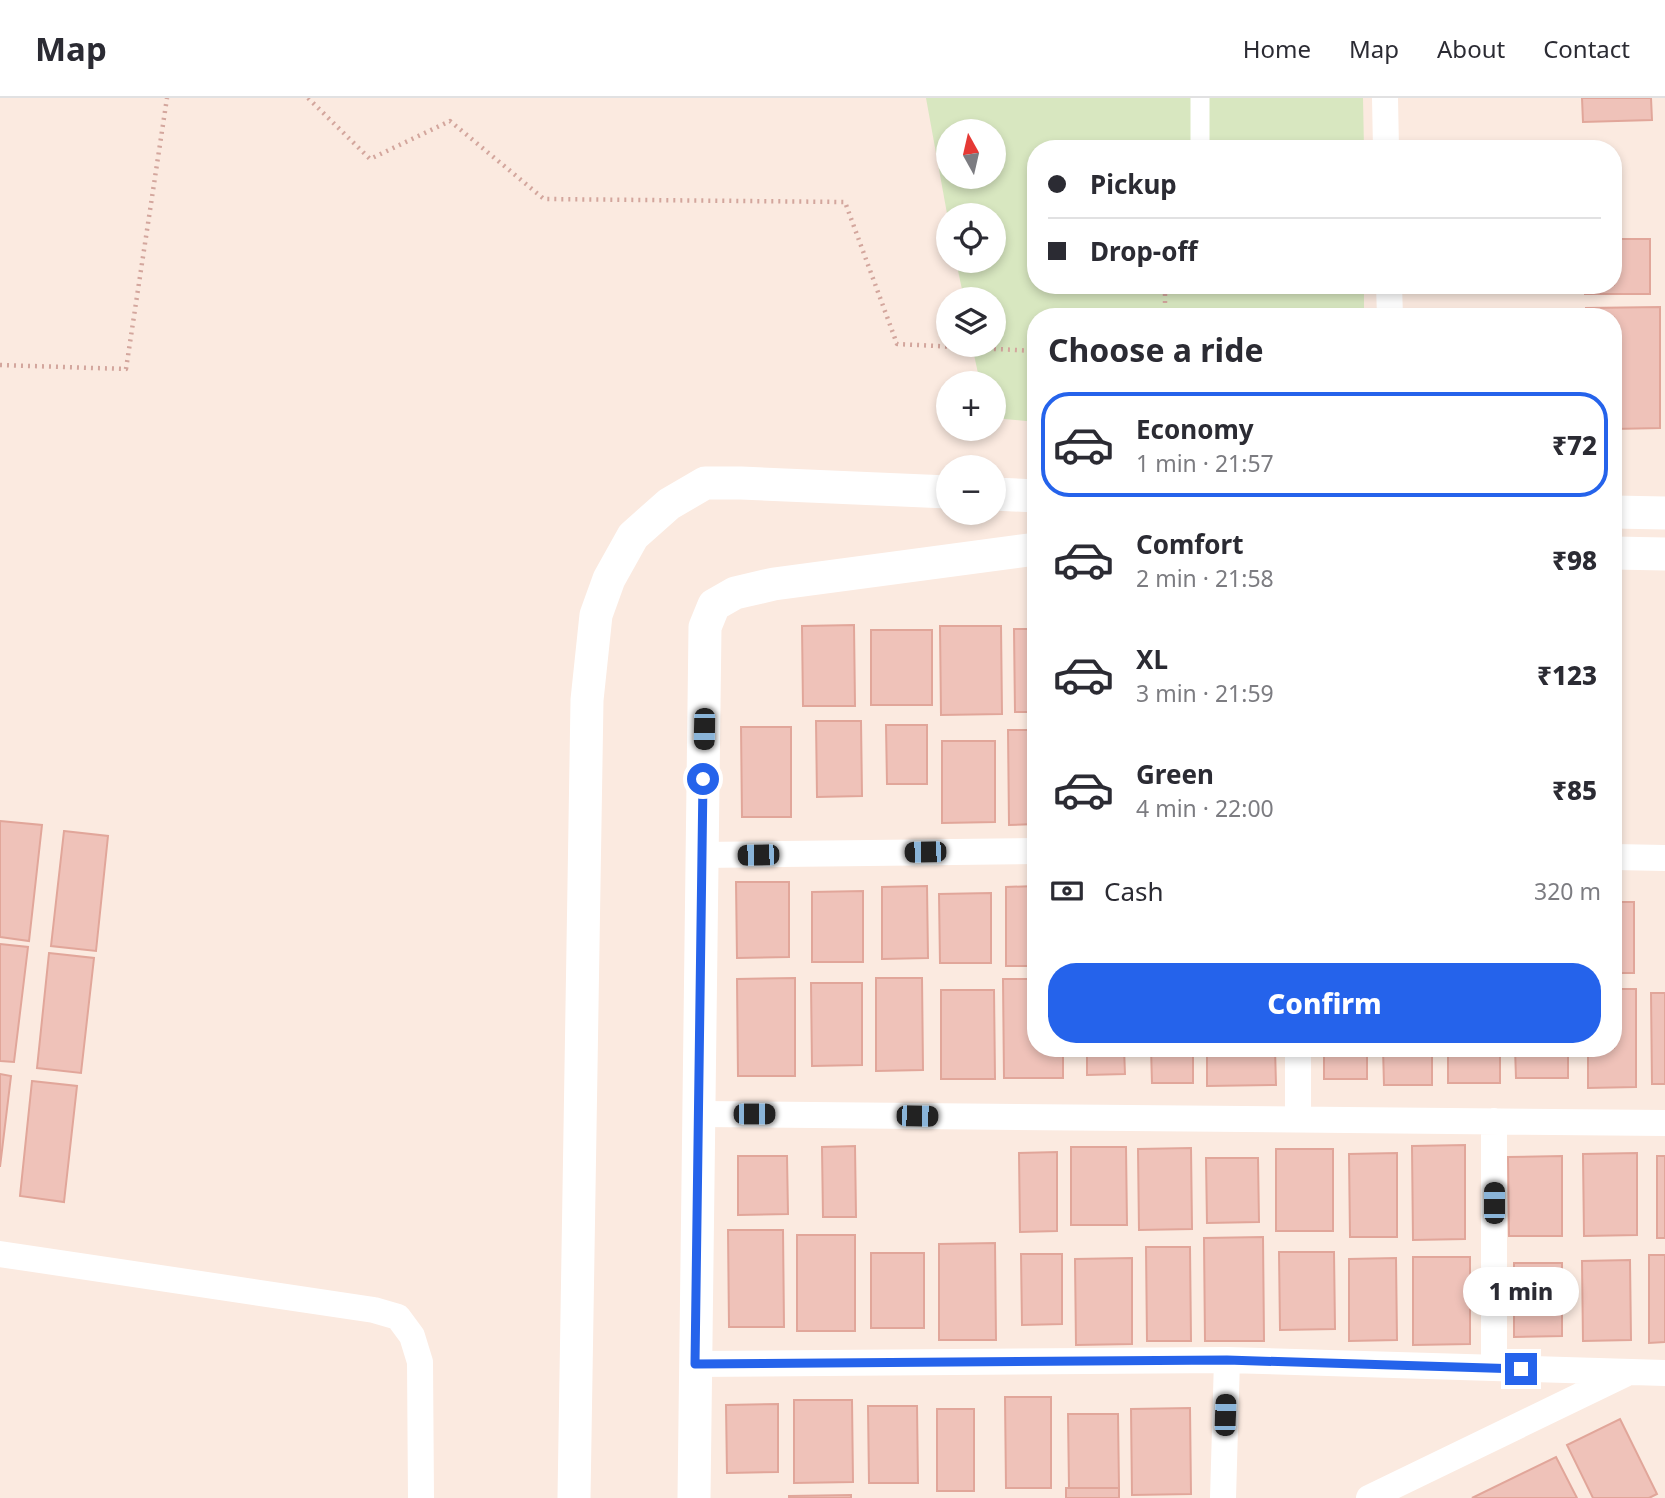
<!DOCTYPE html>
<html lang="en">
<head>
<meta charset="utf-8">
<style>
	:root { --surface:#fff; --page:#f7f7f7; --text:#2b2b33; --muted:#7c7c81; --line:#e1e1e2; --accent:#2563eb }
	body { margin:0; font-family:"Noto Sans",sans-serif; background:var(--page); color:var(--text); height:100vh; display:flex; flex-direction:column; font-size:26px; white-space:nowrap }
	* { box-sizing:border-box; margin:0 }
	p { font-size:23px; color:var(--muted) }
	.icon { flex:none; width:38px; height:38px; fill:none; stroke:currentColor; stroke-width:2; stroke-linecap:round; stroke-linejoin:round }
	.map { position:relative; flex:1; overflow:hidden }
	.panel { position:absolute; left:1027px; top:210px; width:595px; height:749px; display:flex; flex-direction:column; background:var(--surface); border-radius:28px; box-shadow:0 4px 10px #0003 }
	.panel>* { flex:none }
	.hud { position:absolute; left:1027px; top:42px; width:595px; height:154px; border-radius:28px; box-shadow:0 4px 10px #0003; display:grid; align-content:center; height:154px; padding:0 21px; background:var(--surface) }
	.needle { width:46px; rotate:352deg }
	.controls { position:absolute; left:936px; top:21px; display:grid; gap:14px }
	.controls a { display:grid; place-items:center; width:70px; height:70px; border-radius:50%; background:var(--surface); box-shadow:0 4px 10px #0003; font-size:35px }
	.end { position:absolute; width:32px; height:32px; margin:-16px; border:9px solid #2563eb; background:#fff; box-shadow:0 0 0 4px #fff }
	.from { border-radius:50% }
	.bubble { position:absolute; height:49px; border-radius:24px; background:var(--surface); box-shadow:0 4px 10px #0003; font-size:23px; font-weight:800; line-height:49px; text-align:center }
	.car { position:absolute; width:21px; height:42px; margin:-21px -10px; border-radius:9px; box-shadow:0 0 5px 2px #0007; background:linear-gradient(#222 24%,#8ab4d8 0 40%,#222 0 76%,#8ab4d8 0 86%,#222 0) }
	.hud b { display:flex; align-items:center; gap:24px; height:66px; font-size:26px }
	.hud b+b { border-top:2px solid var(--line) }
	.hud i { width:18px; height:18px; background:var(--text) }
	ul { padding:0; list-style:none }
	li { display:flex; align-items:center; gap:21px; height:105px; margin:0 14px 10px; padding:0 7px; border:4px solid transparent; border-radius:28px }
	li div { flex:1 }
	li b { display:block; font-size:26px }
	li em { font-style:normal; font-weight:800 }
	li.current { border-color:var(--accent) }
	li>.icon { width:63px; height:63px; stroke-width:1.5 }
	h2 { padding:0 21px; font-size:32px; line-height:84px }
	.pay { display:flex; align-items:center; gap:18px; height:77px; padding:0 21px; font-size:26px }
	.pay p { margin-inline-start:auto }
	.button { display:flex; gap:14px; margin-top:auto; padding:14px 21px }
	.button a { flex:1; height:80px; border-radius:28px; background:var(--accent); color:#fff; font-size:28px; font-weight:800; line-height:80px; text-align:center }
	header { display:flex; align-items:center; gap:42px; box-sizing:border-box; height:98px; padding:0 35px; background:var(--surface); border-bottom:2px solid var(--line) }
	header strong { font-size:33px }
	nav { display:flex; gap:38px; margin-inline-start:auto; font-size:24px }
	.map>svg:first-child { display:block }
</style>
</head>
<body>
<header>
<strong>Map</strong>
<nav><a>Home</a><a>Map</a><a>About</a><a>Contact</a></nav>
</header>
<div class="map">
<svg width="1665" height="1400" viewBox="0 0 1665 1400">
	<rect width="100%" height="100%" fill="#fbeae0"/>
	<path fill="#d8e7c0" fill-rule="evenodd" d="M926 0H1363L1364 51H1036V187H1364V219H1036V324L994 320V285H980L972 247H994V201H964L956 163H994V117H948V121ZM948 33H994V79H948Z"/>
	<path fill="#efc2b9" stroke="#e1a69a" stroke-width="2" d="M1582 0H1651L1652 22 1583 24Z
		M1614 141H1650V196H1585V187H1614Z
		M1660 209V330L1614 331V219H1586V210Z
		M854 527 855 608H803L802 528Z
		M940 528H1001L1002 616 941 617Z
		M1014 531H1036V614H1015Z
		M871 532H932V607H871Z
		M1614 592H1617V679H1614Z
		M816 623H861L862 698 817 699Z
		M886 627H927V686H887Z
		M741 629H791V719H742Z
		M1008 632H1036V726L1009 727Z
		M942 643H995V724L942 725Z
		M0 723 42 727 29 843 0 839Z
		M64 733 108 738 96 853 51 848Z
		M736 784H789V859L737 860Z
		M927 788 928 860 882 861V789Z
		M1036 788V868H1006V789Z
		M863 793V864H812V794Z
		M991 795V865H940L939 796Z
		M1614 804H1634V875H1614Z
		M0 846 28 849 14 964 0 963Z
		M49 855 94 860 81 975 37 970Z
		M795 880V978H738L737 881Z
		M876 880H922L923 972 876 973Z
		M1003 881H1036V950H1063V980H1004Z
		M811 885H862V967L812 968Z
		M1614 891H1636V989L1588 990V950H1614Z
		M941 892H994L995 981H941Z
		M1651 895H1665V986H1652Z
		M1087 950H1124L1125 976 1087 977Z
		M1151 950H1193V985H1152Z
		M1207 950H1275L1276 987 1207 988Z
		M1324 950H1367V981H1324Z
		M1383 950H1432V987H1384Z
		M1448 950H1500V985H1448Z
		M1515 950H1568V980H1516Z
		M0 976 11 978 0 1069Z
		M32 983 77 988 64 1104 20 1098Z
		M1465 1047V1141L1413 1142 1412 1048Z
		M855 1048 856 1119H823L822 1049Z
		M1071 1049H1126L1127 1127H1071Z
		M1191 1050 1192 1131 1139 1132 1138 1051Z
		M1276 1051H1333V1133H1276Z
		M1057 1054V1133L1020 1134 1019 1055Z
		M1397 1055V1139H1350L1349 1056Z
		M1637 1055V1137L1584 1138 1583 1056Z
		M738 1058H787L788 1116 738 1117Z
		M1562 1058V1138H1509L1508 1059Z
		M1657 1058H1665V1140H1657Z
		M1206 1060H1258L1259 1124 1207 1125Z
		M728 1132H783L784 1229H729Z
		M797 1137H855V1233H797Z
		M1263 1139 1264 1243H1205L1204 1140Z
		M995 1145 996 1242H939V1146Z
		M1146 1149H1190L1191 1243H1147Z
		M1279 1154H1334L1335 1231 1280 1232Z
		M871 1155H924V1230H871Z
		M1021 1156H1062V1226L1022 1227Z
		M1649 1157H1665V1244L1649 1245Z
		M1413 1159H1470V1246L1413 1247Z
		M1132 1160V1246L1076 1247 1075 1161Z
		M1396 1160 1397 1242 1349 1243V1161Z
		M1630 1162 1631 1242 1583 1243 1582 1163Z
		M1514 1165H1562V1238L1514 1239Z
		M1005 1299H1051V1390H1006Z
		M794 1302H852L853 1384 794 1385Z
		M778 1306V1374L727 1375 726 1307Z
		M868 1308H917L918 1385H869Z
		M1190 1310 1191 1396 1132 1397 1131 1311Z
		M937 1311H974V1393H937Z
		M1068 1316H1118L1119 1390H1069Z
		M1620 1321 1657 1396 1649 1400H1593L1567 1347Z
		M1556 1359 1577 1400H1472Z
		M1066 1390H1119V1400H1066Z
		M851 1397V1400H789V1398Z"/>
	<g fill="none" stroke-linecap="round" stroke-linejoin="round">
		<path stroke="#d3a69d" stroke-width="4.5" stroke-dasharray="2 5" stroke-linecap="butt" d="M308 0 370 61 450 23 544 101 845 104 897 246 1036 253
			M1165 219V187
			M0 267 126 271 167 0"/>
		<path stroke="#fff" stroke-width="19" d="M1200 0V51"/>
		<path stroke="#fff" stroke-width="26" d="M1385 0 1386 51
			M1389 187 1390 219
			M702 757 1036 753
			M1614 759 1665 760
			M1298 950V1021
			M699 1016 1665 1025
			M1494 1023V1270
			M0 1156 374 1212 398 1219 412 1238 420 1264 421 1400
			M695 1266 1227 1262 1665 1275
			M1223 1400 1227 1262
			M1369 1400 1625 1276"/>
		<path stroke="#fff" stroke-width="33" d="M994 396 1036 398
			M1614 414 1665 415
			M1614 455 1665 456
			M574 1400 587 602 596 517 609 481 633 438 669 406 705 385H741L948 394
			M694 1400 705 529 714 507 735 495 774 486 1036 451"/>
	</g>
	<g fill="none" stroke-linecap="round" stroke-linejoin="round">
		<path stroke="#2563eb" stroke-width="9" d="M703 681 695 1266 1227 1262 1521 1271"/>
	</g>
</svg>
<div class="controls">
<a><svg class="needle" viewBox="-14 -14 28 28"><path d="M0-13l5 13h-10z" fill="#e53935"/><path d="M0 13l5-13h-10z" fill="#7c7c81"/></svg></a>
<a><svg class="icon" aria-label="locate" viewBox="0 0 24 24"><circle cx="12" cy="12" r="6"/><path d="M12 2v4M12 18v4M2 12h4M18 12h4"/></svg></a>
<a><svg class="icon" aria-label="layers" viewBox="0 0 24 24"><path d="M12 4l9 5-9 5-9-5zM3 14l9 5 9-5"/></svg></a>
<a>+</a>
<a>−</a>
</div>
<i class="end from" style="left:703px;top:681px"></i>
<i class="end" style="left:1521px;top:1271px"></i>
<div class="bubble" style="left:1463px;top:1169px;width:116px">1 min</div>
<i class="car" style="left:704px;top:631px;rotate:181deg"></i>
<i class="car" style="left:925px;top:754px;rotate:269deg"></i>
<i class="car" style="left:758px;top:757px;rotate:269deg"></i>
<i class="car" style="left:754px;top:1016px;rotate:90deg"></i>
<i class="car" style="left:917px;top:1018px;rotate:91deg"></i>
<i class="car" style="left:1494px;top:1105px;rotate:0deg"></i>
<i class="car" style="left:1225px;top:1317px;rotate:2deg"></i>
<div class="hud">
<b><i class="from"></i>Pickup</b>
<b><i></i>Drop-off</b>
</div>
<section class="panel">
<h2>Choose a ride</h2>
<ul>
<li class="current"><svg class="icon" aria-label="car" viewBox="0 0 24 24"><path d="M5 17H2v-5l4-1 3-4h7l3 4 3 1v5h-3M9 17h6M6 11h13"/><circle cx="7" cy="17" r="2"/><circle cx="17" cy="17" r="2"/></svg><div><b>Economy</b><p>1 min · 21:57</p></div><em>₹72</em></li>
<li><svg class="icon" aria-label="car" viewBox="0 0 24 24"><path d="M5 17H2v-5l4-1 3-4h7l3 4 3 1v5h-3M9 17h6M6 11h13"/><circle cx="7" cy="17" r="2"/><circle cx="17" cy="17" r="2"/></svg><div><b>Comfort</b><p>2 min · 21:58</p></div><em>₹98</em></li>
<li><svg class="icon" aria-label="car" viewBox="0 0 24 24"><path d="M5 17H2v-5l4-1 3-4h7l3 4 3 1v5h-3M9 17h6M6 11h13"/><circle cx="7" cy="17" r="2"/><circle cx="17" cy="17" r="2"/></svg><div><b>XL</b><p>3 min · 21:59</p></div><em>₹123</em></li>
<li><svg class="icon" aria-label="car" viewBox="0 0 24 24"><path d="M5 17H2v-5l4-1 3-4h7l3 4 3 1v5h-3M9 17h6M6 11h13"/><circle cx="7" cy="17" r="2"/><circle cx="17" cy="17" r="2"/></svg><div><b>Green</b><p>4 min · 22:00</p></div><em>₹85</em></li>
</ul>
<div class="pay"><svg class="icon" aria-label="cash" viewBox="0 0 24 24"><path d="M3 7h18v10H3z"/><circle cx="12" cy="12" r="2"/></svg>Cash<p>320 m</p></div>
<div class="button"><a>Confirm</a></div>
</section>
</div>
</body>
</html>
